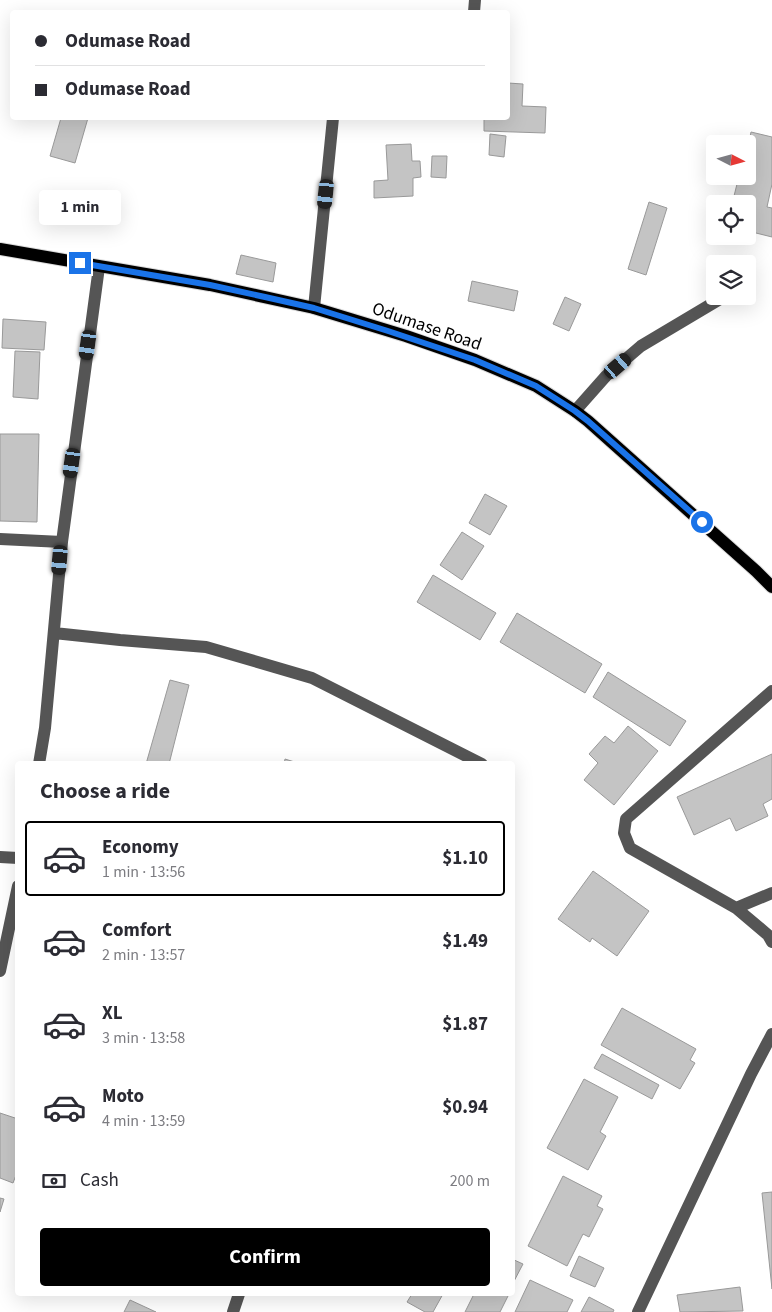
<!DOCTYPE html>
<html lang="en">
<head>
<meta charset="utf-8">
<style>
	:root { --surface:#fff; --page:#f7f7f7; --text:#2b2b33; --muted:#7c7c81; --line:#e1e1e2; --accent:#000 }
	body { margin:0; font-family:"Source Sans 3",sans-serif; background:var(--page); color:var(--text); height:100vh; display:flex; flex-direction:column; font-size:19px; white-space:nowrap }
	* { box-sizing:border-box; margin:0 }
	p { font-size:16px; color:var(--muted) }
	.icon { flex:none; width:28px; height:28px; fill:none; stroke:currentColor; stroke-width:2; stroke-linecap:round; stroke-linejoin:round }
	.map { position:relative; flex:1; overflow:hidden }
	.drawer { position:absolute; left:15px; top:761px; width:500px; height:535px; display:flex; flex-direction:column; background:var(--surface); border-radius:5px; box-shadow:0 5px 20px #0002 }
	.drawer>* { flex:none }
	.guide { position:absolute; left:10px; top:10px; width:500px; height:110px; border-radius:5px; box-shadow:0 5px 20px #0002; display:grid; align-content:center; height:110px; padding:0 25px; background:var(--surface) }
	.needle { width:32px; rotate:96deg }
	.fabs { position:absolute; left:706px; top:135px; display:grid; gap:10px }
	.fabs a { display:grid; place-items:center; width:50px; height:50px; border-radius:5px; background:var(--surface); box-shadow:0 5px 20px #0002; font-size:25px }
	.end { position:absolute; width:22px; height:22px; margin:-11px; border:6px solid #1a73e8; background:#fff; box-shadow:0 0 0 2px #fff }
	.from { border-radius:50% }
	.bubble { position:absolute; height:35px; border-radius:5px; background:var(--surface); box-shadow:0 5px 20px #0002; font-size:16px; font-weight:700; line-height:35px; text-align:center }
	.car { position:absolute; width:15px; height:30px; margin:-15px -8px; border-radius:6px; box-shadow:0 0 4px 1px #0007; background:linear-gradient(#222 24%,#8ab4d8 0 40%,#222 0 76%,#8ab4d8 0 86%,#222 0) }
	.guide b { display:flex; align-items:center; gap:18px; height:48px; font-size:19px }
	.guide b+b { border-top:1px solid var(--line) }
	.guide i { width:12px; height:12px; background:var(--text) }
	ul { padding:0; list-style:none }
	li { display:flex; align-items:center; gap:15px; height:75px; margin:0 10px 8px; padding:0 15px; border:2px solid transparent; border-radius:5px }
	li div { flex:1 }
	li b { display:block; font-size:19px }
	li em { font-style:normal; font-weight:700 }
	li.on { border-color:var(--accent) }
	li>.icon { width:45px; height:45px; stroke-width:1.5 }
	h2 { padding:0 25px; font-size:22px; line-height:60px }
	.pay { display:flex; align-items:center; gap:12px; height:55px; padding:0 25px; font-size:19px }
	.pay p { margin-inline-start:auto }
	.button { display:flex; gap:10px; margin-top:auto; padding:10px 25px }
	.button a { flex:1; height:58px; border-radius:5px; background:var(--accent); color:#fff; font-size:20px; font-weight:700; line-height:58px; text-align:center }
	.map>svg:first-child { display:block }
</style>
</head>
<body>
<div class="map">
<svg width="772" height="1312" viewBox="0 0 772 1312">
	<rect width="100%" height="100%" fill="#fff"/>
	<path fill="#c4c4c4" stroke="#999" d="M508 83 523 84 522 106 546 107 545 133 484 131V118H508Z
		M61 118H88L75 163 50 156Z
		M751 132 772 137V184L767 207 772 208V237L748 231V204H732L739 176H748V146Z
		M490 134 506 136 504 157 489 155Z
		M411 144 412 161H420L421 177 413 178V196L374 198V181L388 180 386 145Z
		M432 156H447L446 178 431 177Z
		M649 202 667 208 646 275 628 269Z
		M241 255 276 263 273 282 236 274Z
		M472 281 518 291 514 311 468 301Z
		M565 297 581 304 569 331 553 324Z
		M3 319 46 322 44 350 2 348Z
		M15 351 40 352 38 399 13 397Z
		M0 434H39L37 522 0 521Z
		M485 494 507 506 490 535 469 523Z
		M462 532 484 546 462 580 440 565Z
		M433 575 496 613 480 640 417 602Z
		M517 613 602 664 585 693 500 642Z
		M608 672 686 721 670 746 593 697Z
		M170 680 189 685 169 764H146Z
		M628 726 658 751 614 805 584 780 598 763 589 754 605 736 614 743Z
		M772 754V799L763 804 768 816 736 831 730 818 694 835 677 797Z
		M285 759 301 764H284Z
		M593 871 649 911 617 956 592 938 590 942 558 919Z
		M622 1008 696 1049 690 1060 695 1063 680 1089 601 1045Z
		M602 1054 659 1085 652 1099 594 1068Z
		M584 1079 618 1097 600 1132 606 1136 588 1170 547 1148Z
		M0 1113 18 1119V1170L13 1183 0 1178Z
		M563 1176 602 1196 597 1206 603 1209 589 1237 583 1234 567 1266 528 1246Z
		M772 1192V1289L762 1193Z
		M0 1198 4 1199 0 1212Z
		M579 1256 604 1268 595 1287 570 1276Z
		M512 1259 523 1264 512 1285Z
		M530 1280 573 1300 567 1312H515Z
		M740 1287 743 1311 680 1312 677 1295Z
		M412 1294H443L433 1312H425L407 1302Z
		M474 1294H509L500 1312H465Z
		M589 1297 614 1310 613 1312H581Z
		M130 1300 156 1312H124Z"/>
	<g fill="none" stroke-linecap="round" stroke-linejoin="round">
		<defs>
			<path id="major" d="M0 249 210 285 314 308 406 336 475 360 536 386 575 411 588 421 756 571 772 587"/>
		</defs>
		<use href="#major" stroke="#dbdbdb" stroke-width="14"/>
		<path stroke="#555" stroke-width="12" d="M474 12 475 0
			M314 308 333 118
			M575 411 606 376 641 346 725 296
			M0 539 62 542
			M54 633 120 640 206 647 312 678 482 764
			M772 691 626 819 624 833 630 848 736 908 768 935 772 942
			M39 764 45 728 62 542 99 267
			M0 857 18 858
			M736 908 772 893
			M0 971 18 886
			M233 1312 239 1294
			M638 1312 751 1074 772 1034"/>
		<use href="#major" stroke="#000" stroke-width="12"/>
	</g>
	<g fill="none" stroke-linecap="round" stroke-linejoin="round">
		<path stroke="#1a73e8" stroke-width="6" d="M80 263 210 285 265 297 314 308 388 331 475 360 536 386 575 411 588 421 702 522"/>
	</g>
	<g text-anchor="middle" stroke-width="4" stroke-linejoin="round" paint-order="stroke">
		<g font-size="18" fill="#000" stroke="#fff">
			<text transform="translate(427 326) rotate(19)" y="6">Odumase Road</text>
		</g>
	</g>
</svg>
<div class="fabs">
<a><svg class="needle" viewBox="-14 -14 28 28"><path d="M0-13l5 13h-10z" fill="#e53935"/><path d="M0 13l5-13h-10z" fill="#7c7c81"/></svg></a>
<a><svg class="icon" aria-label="locate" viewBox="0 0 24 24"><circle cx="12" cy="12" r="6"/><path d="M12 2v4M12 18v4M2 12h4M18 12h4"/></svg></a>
<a><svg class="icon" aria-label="layers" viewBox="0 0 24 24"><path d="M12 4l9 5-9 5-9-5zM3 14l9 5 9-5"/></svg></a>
</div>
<i class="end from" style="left:702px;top:522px"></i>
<i class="end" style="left:80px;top:263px"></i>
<div class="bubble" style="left:39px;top:190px;width:82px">1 min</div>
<i class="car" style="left:326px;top:194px;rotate:186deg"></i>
<i class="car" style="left:88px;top:345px;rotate:188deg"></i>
<i class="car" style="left:618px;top:366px;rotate:49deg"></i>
<i class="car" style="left:72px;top:463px;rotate:188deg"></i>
<i class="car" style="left:60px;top:560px;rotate:185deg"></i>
<div class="guide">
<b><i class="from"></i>Odumase Road</b>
<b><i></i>Odumase Road</b>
</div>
<section class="drawer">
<h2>Choose a ride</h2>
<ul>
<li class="on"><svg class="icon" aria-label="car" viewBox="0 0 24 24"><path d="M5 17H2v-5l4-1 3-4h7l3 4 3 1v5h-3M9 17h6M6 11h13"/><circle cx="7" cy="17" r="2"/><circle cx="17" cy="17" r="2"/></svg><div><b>Economy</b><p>1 min · 13:56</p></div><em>$1.10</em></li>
<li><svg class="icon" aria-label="car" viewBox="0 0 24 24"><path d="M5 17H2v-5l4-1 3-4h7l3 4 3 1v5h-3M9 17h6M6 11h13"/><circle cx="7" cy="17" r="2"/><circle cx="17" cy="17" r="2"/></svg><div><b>Comfort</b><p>2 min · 13:57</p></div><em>$1.49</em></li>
<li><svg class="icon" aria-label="car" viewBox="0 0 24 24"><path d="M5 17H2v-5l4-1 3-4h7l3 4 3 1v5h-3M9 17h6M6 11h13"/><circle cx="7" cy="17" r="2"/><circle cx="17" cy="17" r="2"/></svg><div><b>XL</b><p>3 min · 13:58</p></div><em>$1.87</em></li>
<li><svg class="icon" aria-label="car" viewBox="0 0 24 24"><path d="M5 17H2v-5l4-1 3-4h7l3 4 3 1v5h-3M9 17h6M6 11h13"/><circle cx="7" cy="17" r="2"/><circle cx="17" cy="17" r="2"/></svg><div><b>Moto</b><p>4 min · 13:59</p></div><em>$0.94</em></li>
</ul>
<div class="pay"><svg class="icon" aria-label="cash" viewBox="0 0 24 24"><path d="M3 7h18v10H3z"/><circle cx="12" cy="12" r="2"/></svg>Cash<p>200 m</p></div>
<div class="button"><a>Confirm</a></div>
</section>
</div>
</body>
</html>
